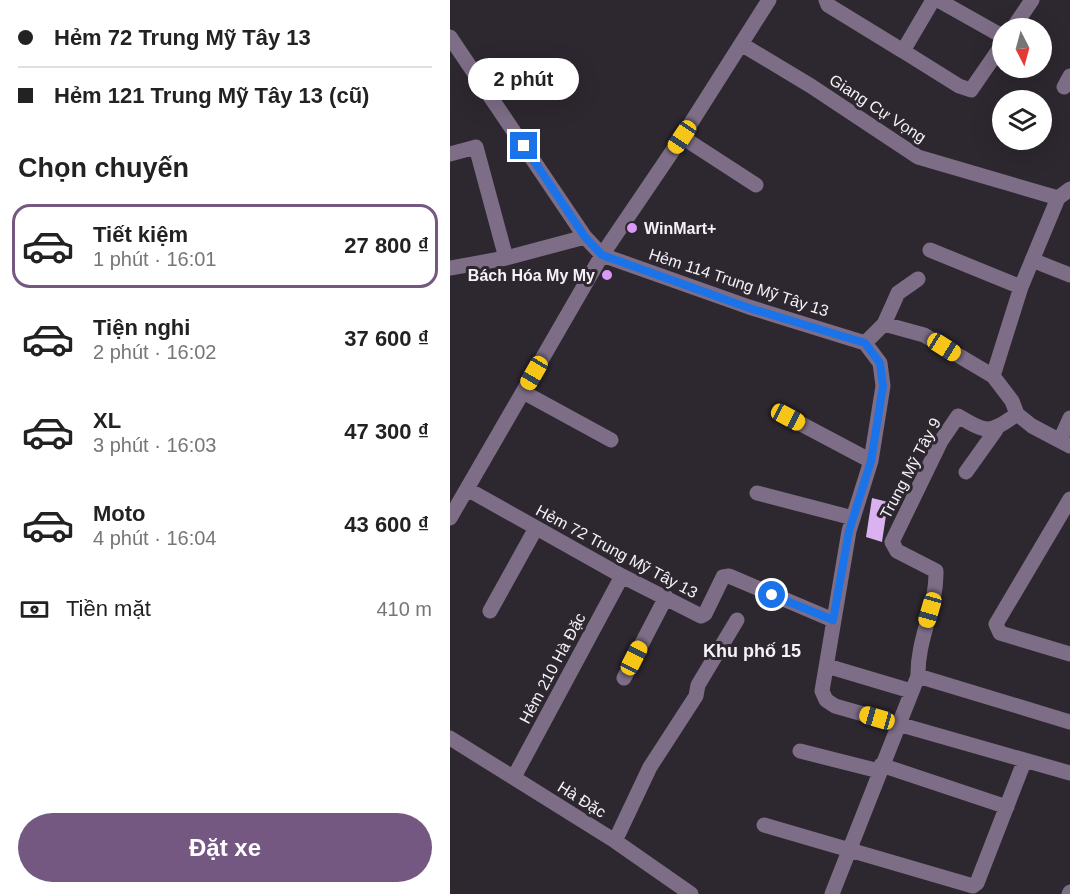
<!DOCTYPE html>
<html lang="vi">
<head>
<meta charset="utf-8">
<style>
	:root { --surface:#fff; --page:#f6f6f6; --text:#222; --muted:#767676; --line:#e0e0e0; --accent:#745882 }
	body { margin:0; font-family:Arial,sans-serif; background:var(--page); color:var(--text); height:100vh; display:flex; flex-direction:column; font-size:22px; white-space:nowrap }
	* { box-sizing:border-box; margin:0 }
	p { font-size:20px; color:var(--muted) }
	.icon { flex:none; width:33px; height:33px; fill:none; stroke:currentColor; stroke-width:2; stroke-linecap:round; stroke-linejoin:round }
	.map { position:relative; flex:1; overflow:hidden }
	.panel { display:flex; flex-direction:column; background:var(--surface); width:450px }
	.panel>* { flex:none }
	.top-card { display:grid; align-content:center; height:132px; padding:0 18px; background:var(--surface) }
	.needle { width:39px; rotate:174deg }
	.fabs { position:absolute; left:542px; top:18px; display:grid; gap:12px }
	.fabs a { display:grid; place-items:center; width:60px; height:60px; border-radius:50%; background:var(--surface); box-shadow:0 6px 24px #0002; font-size:30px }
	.end { position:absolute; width:27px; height:27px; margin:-14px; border:8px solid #1a73e8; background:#fff; box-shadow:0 0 0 3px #fff }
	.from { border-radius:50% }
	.bubble { position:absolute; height:42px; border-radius:21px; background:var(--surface); box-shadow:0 6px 24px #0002; font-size:20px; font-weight:800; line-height:42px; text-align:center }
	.car { position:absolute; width:18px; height:36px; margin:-18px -9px; border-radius:8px; box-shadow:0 0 4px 2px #0007; background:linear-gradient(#f5c518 24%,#345 0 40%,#f5c518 0 76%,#345 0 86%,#f5c518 0) }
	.top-card b { display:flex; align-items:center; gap:21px; height:57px; font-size:22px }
	.top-card b+b { border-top:2px solid var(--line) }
	.top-card i { width:15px; height:15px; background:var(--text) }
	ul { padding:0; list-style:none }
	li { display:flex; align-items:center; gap:18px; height:84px; margin:0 12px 9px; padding:0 6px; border:3px solid transparent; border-radius:18px }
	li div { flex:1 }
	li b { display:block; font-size:22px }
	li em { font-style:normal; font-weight:800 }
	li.active { border-color:var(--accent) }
	li>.icon { width:54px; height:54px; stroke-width:1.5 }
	h2 { padding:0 18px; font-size:27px; line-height:72px }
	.pay { display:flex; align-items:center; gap:15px; height:66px; padding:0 18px; font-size:22px }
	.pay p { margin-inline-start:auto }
	.action { display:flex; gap:12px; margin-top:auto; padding:12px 18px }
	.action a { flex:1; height:69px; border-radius:36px; background:var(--accent); color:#fff; font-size:24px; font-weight:800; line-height:69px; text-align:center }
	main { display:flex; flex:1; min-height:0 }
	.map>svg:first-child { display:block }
</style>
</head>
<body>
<main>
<section class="panel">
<div class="top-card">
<b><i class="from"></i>Hẻm 72 Trung Mỹ Tây 13</b>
<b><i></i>Hẻm 121 Trung Mỹ Tây 13 (cũ)</b>
</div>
<h2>Chọn chuyến</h2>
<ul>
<li class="active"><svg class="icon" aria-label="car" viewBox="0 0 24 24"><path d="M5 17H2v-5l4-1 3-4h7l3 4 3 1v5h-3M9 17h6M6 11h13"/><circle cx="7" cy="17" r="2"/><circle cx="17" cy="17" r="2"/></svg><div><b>Tiết kiệm</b><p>1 phút · 16:01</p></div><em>27 800 ₫</em></li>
<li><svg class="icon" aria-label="car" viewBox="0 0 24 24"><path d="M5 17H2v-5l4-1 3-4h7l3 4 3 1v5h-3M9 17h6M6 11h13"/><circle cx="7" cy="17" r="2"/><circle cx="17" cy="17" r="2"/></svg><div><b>Tiện nghi</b><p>2 phút · 16:02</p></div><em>37 600 ₫</em></li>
<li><svg class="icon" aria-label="car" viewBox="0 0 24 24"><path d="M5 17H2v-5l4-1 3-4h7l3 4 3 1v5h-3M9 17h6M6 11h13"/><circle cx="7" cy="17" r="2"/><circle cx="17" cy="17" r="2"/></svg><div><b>XL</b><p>3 phút · 16:03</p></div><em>47 300 ₫</em></li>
<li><svg class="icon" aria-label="car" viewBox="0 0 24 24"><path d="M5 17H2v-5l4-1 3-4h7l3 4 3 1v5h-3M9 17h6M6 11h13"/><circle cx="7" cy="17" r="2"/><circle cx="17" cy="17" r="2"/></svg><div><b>Moto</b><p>4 phút · 16:04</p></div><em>43 600 ₫</em></li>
</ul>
<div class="pay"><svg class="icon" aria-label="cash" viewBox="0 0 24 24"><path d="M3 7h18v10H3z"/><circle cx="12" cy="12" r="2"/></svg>Tiền mặt<p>410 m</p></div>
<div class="action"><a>Đặt xe</a></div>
</section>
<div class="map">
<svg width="620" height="894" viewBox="0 0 620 894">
	<rect width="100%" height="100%" fill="#2d272f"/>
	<path fill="#dab2ef" d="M422 498 438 502 432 542 416 537Z"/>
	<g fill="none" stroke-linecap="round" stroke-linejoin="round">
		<path stroke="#7d6d86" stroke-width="15" d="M376 0 378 5 453 51 483 0
			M488 0 552 36
			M563 28 582 0
			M0 37 135 237 152 255 299 307 415 343
			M291 44 361 86 468 157 608 198 620 189
			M453 51 509 86 521 90 552 45
			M614 87 620 76
			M232 137 306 185
			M0 154 26 147 56 258
			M480 250 571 287
			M582 260 620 275
			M0 268 56 258 135 237
			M434 324 448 293 468 279
			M415 343 430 363 433 386 421 461 399 531 372 691 376 700 385 706 620 773
			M415 343 434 324 474 335 543 376 562 401 567 414 582 426 620 446
			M543 376 571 287 608 198
			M73 392 161 440
			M338 417 421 461
			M610 440 620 418
			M516 472 546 430
			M17 489 172 576 251 616 255 614 273 577 279 576 383 620
			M307 493 403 518
			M620 499 546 624 550 633 620 654
			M0 518 152 255 232 137 319 0
			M40 611 86 528
			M377 666 461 691
			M468 676 620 722
			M174 678 216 597
			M0 738 165 841 241 894
			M350 751 429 771
			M431 765 557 807
			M64 777 172 576
			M314 825 523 886 527 883 574 762
			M165 841 200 767 246 696 248 685 287 620
			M382 894 468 676C467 639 487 607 486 571L447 551 442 542 491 441 508 416C537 433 539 434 567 414
			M619 894 620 892"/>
	</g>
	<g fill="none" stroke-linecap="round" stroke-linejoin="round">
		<path stroke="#1a73e8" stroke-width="8" d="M74 146 135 237 152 255 299 308 415 343 430 363 433 386 421 461 399 531 383 620 322 595"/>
	</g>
	<g fill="#d99af7" stroke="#2d272f" stroke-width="2">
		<circle cx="182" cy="228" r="6"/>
		<circle cx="157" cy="275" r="6"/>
	</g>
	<g text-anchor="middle" stroke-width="6" stroke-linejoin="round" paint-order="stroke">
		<g font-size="16" fill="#f5f1f7" stroke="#2d272f">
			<text transform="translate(428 108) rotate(33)" y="6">Giang Cự Vọng</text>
			<text transform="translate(289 282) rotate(18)" y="6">Hẻm 114 Trung Mỹ Tây 13</text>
			<text transform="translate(460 468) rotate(-62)" y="6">Trung Mỹ Tây 9</text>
			<text transform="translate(167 551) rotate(28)" y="6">Hẻm 72 Trung Mỹ Tây 13</text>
			<text transform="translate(102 668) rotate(-62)" y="6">Hẻm 210 Hà Đặc</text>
			<text transform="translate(132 799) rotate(32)" y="6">Hà Đặc</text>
		</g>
		<g font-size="16" font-weight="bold" fill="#f5f1f7" stroke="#2d272f" text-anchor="start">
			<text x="194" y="234">WinMart+</text>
			<text x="145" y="281" text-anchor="end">Bách Hóa My My</text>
		</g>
		<g font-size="18" font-weight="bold" fill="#f5f1f7" stroke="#2d272f">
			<text x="302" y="657">Khu phố 15</text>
		</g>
	</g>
</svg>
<div class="fabs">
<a><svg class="needle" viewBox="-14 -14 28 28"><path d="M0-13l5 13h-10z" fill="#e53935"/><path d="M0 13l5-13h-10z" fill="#767676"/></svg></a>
<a><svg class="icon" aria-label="layers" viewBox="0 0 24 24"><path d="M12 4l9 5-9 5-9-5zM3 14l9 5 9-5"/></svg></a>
</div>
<i class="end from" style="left:322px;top:595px"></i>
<i class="end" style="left:74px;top:146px"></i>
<div class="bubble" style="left:18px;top:58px;width:111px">2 phút</div>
<i class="car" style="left:232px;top:137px;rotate:214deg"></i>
<i class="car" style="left:494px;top:347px;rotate:122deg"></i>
<i class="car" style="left:84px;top:373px;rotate:210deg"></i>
<i class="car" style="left:338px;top:417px;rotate:118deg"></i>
<i class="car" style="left:480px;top:610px;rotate:196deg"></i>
<i class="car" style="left:184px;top:658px;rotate:27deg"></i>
<i class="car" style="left:427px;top:718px;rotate:286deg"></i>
</div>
</main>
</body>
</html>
